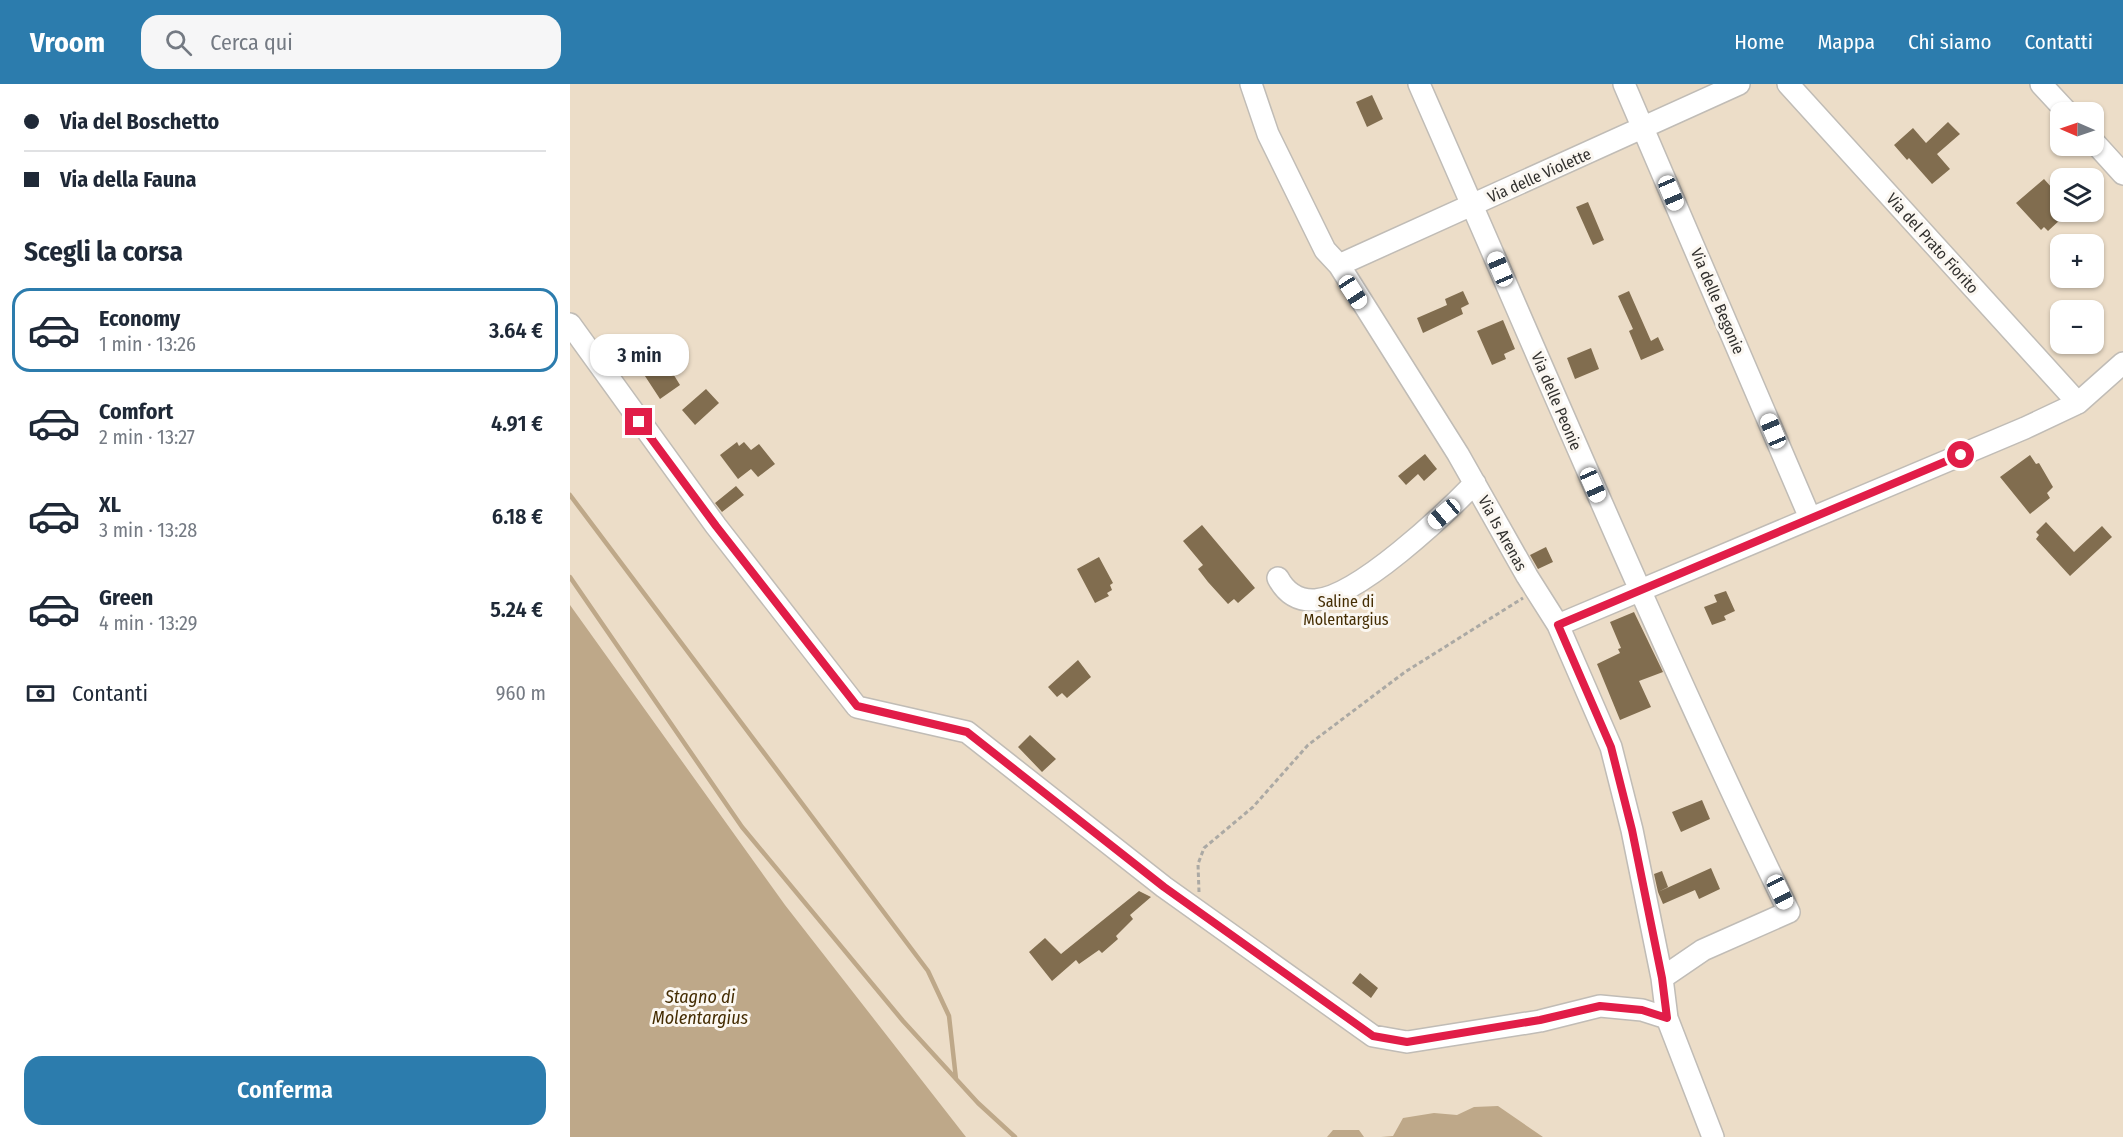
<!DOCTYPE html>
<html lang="it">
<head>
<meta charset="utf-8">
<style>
	:root { --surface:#fff; --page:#f6f6f7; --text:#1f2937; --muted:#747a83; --line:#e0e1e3; --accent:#2c7cad }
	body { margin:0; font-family:"Fira Sans Condensed",sans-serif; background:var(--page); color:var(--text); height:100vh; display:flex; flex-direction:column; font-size:22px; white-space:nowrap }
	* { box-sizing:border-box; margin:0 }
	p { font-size:20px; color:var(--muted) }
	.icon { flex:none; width:33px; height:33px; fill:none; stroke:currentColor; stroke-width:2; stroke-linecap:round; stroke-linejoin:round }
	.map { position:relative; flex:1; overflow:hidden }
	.details { display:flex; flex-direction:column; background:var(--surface); width:570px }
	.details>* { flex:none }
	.banner { display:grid; align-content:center; height:132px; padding:0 24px; background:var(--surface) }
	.needle { width:39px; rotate:272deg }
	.fabs { position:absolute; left:1480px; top:18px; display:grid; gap:12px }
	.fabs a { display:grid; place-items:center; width:54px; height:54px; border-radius:12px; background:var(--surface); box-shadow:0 2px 4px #0004; font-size:30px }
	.end { position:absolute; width:27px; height:27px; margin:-14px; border:8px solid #e11d48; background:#fff; box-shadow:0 0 0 3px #fff }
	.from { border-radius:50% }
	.bubble { position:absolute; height:42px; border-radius:18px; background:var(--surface); box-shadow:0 2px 4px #0004; font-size:20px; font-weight:600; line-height:42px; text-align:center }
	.car { position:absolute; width:18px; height:36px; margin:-18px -9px; border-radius:8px; box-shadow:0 0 4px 2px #0007; background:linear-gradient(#fff 24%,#345 0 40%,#fff 0 76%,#345 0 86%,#fff 0) }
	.banner b { display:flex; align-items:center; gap:21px; height:57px; font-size:22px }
	.banner b+b { border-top:2px solid var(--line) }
	.banner i { width:15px; height:15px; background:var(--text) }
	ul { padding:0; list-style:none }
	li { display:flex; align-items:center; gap:18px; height:84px; margin:0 12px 9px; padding:0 12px; border:3px solid transparent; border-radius:18px }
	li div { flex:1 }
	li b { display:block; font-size:22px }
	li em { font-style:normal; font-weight:600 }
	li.on { border-color:var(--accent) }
	li>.icon { width:54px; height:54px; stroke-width:1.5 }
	h2 { padding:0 24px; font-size:27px; line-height:72px }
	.pay { display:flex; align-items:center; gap:15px; height:66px; padding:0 24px; font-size:22px }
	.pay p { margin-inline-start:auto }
	.cta { display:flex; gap:12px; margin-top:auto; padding:12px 24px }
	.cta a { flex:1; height:69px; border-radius:18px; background:var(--accent); color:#fff; font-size:24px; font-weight:600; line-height:69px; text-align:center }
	header { display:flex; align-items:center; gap:36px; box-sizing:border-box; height:84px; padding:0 30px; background:var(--accent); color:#fff }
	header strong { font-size:28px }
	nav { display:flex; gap:33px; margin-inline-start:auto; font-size:21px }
	.search { width:420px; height:54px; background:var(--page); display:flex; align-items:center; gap:15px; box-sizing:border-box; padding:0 21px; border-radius:18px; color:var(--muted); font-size:22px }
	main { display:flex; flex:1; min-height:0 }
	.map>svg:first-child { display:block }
</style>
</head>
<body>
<header>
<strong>Vroom</strong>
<div class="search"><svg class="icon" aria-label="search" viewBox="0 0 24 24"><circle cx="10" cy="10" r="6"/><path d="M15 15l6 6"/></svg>Cerca qui</div>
<nav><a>Home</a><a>Mappa</a><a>Chi siamo</a><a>Contatti</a></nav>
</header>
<main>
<section class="details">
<div class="banner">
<b><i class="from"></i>Via del Boschetto</b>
<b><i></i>Via della Fauna</b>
</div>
<h2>Scegli la corsa</h2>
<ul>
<li class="on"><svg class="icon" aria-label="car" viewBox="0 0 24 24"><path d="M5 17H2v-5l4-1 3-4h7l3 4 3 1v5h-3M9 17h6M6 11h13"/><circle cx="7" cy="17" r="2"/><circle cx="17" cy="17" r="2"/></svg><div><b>Economy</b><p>1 min · 13:26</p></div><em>3.64 €</em></li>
<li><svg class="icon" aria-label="car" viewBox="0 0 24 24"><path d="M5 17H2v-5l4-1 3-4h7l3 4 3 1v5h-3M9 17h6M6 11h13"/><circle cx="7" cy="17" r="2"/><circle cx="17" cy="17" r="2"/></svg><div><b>Comfort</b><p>2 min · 13:27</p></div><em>4.91 €</em></li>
<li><svg class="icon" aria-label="car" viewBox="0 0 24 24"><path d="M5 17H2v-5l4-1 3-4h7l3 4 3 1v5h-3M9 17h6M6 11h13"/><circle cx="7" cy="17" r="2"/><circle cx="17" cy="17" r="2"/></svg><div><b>XL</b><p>3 min · 13:28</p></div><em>6.18 €</em></li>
<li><svg class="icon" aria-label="car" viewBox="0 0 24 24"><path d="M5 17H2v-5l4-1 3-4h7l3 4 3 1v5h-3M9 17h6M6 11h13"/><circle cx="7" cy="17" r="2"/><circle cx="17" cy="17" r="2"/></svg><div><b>Green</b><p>4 min · 13:29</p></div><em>5.24 €</em></li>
</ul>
<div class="pay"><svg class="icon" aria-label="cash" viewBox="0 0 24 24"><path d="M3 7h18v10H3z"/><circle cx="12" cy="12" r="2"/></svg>Contanti<p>960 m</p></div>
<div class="cta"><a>Conferma</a></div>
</section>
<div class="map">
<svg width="1553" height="1053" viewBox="0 0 1553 1053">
	<rect width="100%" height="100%" fill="#fbf7f1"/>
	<path fill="#ecddc8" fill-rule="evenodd" d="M0 0H1553V1053H0ZM1491 28H1524V62H1491ZM1491 94H1524V128H1491ZM1491 160H1524V194H1491ZM1491 226H1524V260H1491Z"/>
	<path fill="#bea889" d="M0 521 215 821 396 1053H0Z
		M928 1022 973 1053H811L823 1052 833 1034 864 1029 887 1031 904 1023Z
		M763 1046H789L794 1053H757Z"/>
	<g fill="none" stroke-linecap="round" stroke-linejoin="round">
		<path stroke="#bea889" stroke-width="4.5" d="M0 411 358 887 379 932 386 995
			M0 493 172 743 333 937 408 1019 445 1053"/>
	</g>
	<path fill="#816d4f" d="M802 11 813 35 797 43 786 18Z
		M1378 38 1390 50 1367 70 1380 85 1362 100 1339 74 1337 76 1324 61 1343 44 1356 59Z
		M1474 95 1491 114V119L1483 127 1491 135 1478 147 1474 143 1471 146 1446 119Z
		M1018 118 1034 156 1023 161 1006 123Z
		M893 207 899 220 891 224 893 230 853 249 847 234 877 221 875 215Z
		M1059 207 1081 257 1088 253 1094 266 1071 276 1059 247 1063 245 1048 212Z
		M933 236 945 265 934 270 936 275 922 281 907 247Z
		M1021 264 1029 285 1005 295 997 274Z
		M94 275 110 301 90 315 73 289Z
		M136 305 149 319 125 341 112 326Z
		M167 358 169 362 174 358 181 366 189 360 205 380 188 393 181 385 168 395 150 371Z
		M855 370 867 385 854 397 848 390 836 401 828 392Z
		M1460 371 1466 380 1469 379 1483 403 1477 409 1480 414 1460 430 1430 393Z
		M166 402 174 411 152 428 145 419Z
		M1476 438 1504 468 1532 442 1542 453 1500 492 1466 455 1469 451 1466 448Z
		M632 441 685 504 668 519 664 515 658 520 638 498 628 485 633 481 613 457Z
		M976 463 983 478 968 485 960 471Z
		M529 473 543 499 540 501 542 506 537 509 539 512 525 519 507 485Z
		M1156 507 1165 527 1154 532 1156 536 1142 541 1134 523 1147 518 1144 511Z
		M1064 528 1093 588 1069 597 1081 623 1050 636 1027 580 1050 569 1048 565 1051 564 1040 538Z
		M508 576 521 593 497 614 492 609 487 613 478 603Z
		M460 651 486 675 472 688 448 663Z
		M1132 716 1140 735 1111 748 1102 728Z
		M1141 784 1150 805 1129 815 1125 806 1093 820 1088 808Z
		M1092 787 1098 803 1088 808 1084 790Z
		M569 807 581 813 560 831 563 835 546 852 548 855 532 869 529 866 509 880 506 876 482 897 459 868 475 854 491 870Z
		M790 889 808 904 801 914 782 899Z"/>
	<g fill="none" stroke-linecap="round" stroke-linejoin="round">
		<defs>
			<path id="minor" d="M681 0 698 50 755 166 769 181 888 370 957 492 988 541 1041 663 1062 746 1092 894 1097 934
				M849 0C971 277 1087 556 1219 828L1133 866 1092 894
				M1054 0 1240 434
				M1218 0 1508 319
				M1471 0 1497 28
				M1524 58 1553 90
				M769 181 1169 0
				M0 240 146 442 287 623 397 648 594 803 803 952 837 958 970 937 1030 922 1072 926 1097 934 1143 1053
				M708 494C716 509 728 517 745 516 788 513 875 430 905 399
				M988 541 1455 344 1508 319 1553 279"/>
		</defs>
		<use href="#minor" stroke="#c0bcb6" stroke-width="24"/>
		<path stroke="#aba9a4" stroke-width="3" stroke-dasharray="4.5 3" stroke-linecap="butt" d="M629 808 628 780 634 764 683 723 738 661 835 588 953 514"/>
		<use href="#minor" stroke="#fff" stroke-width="21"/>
	</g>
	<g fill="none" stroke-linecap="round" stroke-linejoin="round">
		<path stroke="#e11d48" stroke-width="8" d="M69 338 146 442 287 622 397 648 594 803 803 952 837 958 970 936 1030 922 1072 926 1097 934 1092 894 1062 746 1041 663 988 541 1391 371"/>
	</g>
	<g text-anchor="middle" stroke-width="6" stroke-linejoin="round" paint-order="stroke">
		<g font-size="16" fill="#32312f" stroke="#fbf7f1">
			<text transform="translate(969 91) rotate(-24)" y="6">Via delle Violette</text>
			<text transform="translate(1363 159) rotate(48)" y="6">Via del Prato Fiorito</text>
			<text transform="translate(1148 217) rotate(67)" y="6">Via delle Begonie</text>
			<text transform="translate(987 317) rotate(67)" y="6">Via delle Peonie</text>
			<text transform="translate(933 449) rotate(61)" y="6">Via Is Arenas</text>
		</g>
		<g font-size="16" fill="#452e04" stroke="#fbf7f1">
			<text x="776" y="523">Saline di<tspan x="776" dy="18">Molentargius</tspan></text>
		</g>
		<g font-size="18" font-style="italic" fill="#442c02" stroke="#fbf7f1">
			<text x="130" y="919">Stagno di<tspan x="130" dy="21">Molentargius</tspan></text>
		</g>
	</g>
</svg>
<div class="fabs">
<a><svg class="needle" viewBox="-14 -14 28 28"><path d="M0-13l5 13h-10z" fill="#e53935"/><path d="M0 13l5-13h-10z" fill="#747a83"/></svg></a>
<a><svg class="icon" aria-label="layers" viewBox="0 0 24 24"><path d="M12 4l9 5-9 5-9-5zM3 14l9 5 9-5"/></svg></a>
<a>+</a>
<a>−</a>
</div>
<i class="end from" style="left:1391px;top:371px"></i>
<i class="end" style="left:69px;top:338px"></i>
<div class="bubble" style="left:20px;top:250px;width:99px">3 min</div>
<i class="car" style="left:1101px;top:109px;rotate:157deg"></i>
<i class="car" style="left:930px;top:185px;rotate:337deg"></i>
<i class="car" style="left:783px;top:208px;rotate:147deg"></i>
<i class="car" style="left:1203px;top:347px;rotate:337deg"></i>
<i class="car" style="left:1023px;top:401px;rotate:156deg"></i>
<i class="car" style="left:874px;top:430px;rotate:230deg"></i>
<i class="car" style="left:1210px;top:808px;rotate:154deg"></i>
</div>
</main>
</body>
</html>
